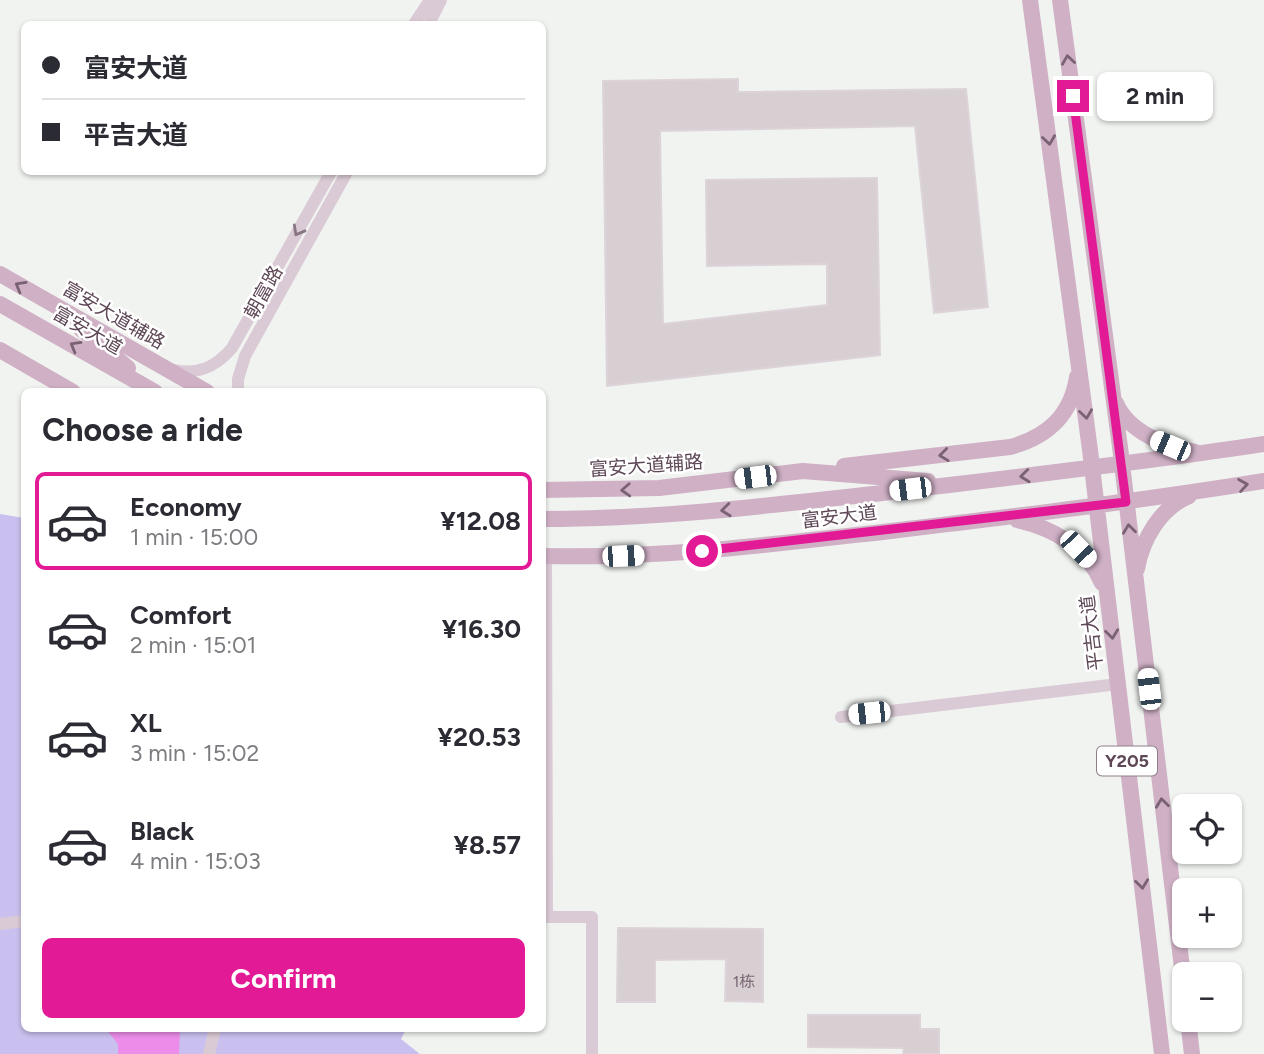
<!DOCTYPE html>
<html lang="en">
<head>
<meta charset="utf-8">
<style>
	:root { --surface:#fff; --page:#f7f7f7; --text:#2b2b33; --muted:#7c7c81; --line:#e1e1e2; --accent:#e31a96 }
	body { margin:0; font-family:Figtree,"Noto Sans SC",sans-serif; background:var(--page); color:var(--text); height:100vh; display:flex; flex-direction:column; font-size:26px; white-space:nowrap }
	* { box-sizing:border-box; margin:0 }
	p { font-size:23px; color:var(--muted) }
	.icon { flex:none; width:38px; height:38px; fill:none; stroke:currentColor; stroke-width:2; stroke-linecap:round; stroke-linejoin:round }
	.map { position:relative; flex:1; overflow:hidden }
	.drawer { position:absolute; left:21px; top:388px; width:525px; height:644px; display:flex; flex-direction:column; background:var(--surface); border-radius:10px; box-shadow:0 2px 5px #0004 }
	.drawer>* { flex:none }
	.guide { position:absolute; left:21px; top:21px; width:525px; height:154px; border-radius:10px; box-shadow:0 2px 5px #0004; display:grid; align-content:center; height:154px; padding:0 21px; background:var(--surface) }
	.buttons { position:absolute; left:1172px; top:794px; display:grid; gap:14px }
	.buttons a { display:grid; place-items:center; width:70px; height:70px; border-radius:10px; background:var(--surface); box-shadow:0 2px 5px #0004; font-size:35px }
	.end { position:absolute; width:32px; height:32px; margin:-16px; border:9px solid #e31a96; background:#fff; box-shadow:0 0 0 4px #fff }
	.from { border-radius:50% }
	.bubble { position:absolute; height:49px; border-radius:10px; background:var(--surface); box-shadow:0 2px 5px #0004; font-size:23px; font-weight:700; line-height:49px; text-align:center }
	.car { position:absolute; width:21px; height:42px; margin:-21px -10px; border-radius:9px; box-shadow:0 0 5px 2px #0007; background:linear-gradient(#fff 24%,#345 0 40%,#fff 0 76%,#345 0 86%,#fff 0) }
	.guide b { display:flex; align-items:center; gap:24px; height:66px; font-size:26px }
	.guide b+b { border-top:2px solid var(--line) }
	.guide i { width:18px; height:18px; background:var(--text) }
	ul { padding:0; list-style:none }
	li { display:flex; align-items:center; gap:21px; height:98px; margin:0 14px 10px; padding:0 7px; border:4px solid transparent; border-radius:10px }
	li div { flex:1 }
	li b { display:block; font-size:26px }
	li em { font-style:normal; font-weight:700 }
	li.active { border-color:var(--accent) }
	li>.icon { width:63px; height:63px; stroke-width:1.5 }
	h2 { padding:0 21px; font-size:32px; line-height:84px }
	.primary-button { display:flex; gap:14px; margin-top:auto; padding:14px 21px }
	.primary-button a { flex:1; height:80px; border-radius:10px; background:var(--accent); color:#fff; font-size:28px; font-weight:700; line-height:80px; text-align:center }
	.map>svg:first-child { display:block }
</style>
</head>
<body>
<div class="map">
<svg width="1264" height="1054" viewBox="0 0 1264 1054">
	<rect width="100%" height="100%" fill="#f1f3f0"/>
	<path fill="#cac0ef" d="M0 514 24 518V1029H406L401 1039 420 1054H0Z"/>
	<path fill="#ec8de9" d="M106 1029H180L179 1054H118V1044Z"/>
	<path fill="#d8cfd3" stroke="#dcd4d8" stroke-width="2" d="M738 79V92L966 89 988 307 934 313 915 126 660 131 663 324 827 305V264L707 266 706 180 877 178 880 355 607 386 603 81Z
		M618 928 763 929V1002L725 1001 726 959 655 960V1002H617Z
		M808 1015H920V1029H939V1054H903L904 1048 808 1047Z"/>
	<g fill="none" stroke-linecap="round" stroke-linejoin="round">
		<path stroke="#dacad5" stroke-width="12" d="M414 24 430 0
			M429 24 441 0
			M174 370C198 375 216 367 232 348L331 172
			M238 392V379L245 356 347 172
			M546 556 547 917H592V1054
			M841 717 1118 684
			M0 924 24 921
			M209 1054 215 1029"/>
		<path stroke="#cfb0c5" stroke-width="16" d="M1030 0 1090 450 1162 1054
			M1060 0 1120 447 1185 993
			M0 274 207 392
			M0 304 155 392
			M81 329 128 368
			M0 350 73 392
			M1116 403C1128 432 1167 447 1195 452
			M844 466 1010 447C1047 437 1071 416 1077 377
			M542 490 659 488 803 471 928 481
			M542 519C660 519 775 505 891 492 1016 477 1140 463 1264 444
			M1017 520C1053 528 1086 547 1102 583
			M542 556C659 559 775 544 891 531 1016 516 1140 501 1264 481
			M1137 569C1142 540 1160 508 1189 496
			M1188 1020 1192 1054"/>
	</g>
	<defs><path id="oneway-chevron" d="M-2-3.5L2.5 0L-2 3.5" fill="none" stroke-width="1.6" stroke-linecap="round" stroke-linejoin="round" transform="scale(1.75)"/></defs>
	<g stroke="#7a6272">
		<use href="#oneway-chevron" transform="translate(1068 60) rotate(-98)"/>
		<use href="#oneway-chevron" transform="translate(1049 140) rotate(82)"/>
		<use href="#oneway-chevron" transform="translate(20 286) rotate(-150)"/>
		<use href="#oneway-chevron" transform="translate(75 346) rotate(-150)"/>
		<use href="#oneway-chevron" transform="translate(1086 414) rotate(82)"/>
		<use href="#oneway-chevron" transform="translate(944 455) rotate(173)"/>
		<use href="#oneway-chevron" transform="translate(1025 476) rotate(174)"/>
		<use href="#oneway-chevron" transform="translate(1243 485) rotate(-9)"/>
		<use href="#oneway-chevron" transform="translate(626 490) rotate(177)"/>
		<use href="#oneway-chevron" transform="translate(726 510) rotate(174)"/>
		<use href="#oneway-chevron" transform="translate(1129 529) rotate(-97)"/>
		<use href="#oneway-chevron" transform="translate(1112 634) rotate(83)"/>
		<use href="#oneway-chevron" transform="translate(1162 803) rotate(-97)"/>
		<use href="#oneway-chevron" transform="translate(1142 884) rotate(83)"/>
	</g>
	<use stroke="#897683" href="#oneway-chevron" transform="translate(298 231) rotate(119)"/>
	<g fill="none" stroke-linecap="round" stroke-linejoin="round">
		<path stroke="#e31a96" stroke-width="9" d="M702 551 1126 502 1073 96"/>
	</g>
	<g text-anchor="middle" stroke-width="5" stroke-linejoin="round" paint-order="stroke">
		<g font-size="16" fill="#7c6a76">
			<text x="744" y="987">1栋</text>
		</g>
		<rect fill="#fff" stroke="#8e7f89" stroke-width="2" x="1097" y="746.5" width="60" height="29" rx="5"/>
		<g font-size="18" font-weight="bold" fill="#5e4857">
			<text x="1127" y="767">Y205</text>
		</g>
		<g font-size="19" fill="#5e4857" stroke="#fff">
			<text transform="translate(263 292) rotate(-61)" y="7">朝富路</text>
			<text transform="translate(114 315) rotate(30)" y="7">富安大道辅路</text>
			<text transform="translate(88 330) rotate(30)" y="7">富安大道</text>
			<text transform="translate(646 465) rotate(-4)" y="7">富安大道辅路</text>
			<text transform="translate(839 516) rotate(-7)" y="7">富安大道</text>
			<text transform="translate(1091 633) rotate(-97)" y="7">平吉大道</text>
		</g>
	</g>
</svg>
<div class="buttons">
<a><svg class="icon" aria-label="locate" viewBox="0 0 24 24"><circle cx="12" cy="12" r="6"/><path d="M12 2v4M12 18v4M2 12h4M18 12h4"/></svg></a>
<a>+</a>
<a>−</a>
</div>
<i class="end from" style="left:702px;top:551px"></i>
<i class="end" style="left:1073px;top:96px"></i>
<div class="bubble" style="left:1097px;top:72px;width:116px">2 min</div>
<i class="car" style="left:1170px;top:446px;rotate:293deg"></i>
<i class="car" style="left:755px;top:477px;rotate:263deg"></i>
<i class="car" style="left:910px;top:489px;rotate:263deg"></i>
<i class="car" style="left:1078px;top:549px;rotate:136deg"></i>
<i class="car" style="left:623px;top:556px;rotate:88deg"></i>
<i class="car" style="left:1149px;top:689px;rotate:353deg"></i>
<i class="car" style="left:869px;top:713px;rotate:264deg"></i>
<div class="guide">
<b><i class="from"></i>富安大道</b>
<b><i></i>平吉大道</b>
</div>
<section class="drawer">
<h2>Choose a ride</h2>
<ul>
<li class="active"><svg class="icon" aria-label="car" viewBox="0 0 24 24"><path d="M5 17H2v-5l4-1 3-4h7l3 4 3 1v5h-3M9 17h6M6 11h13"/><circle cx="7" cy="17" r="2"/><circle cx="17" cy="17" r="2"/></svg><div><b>Economy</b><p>1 min · 15:00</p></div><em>¥12.08</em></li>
<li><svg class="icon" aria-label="car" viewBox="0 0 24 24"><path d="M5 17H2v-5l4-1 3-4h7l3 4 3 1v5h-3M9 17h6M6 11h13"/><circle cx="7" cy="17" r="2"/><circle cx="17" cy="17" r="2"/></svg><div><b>Comfort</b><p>2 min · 15:01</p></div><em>¥16.30</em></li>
<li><svg class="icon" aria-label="car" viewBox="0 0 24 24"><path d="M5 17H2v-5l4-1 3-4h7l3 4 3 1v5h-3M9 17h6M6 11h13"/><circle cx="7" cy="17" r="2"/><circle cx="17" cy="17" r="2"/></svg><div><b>XL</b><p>3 min · 15:02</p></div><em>¥20.53</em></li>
<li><svg class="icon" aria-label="car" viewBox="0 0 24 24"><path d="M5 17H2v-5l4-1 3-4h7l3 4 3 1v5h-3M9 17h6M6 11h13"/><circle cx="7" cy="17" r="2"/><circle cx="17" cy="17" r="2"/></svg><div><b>Black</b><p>4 min · 15:03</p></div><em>¥8.57</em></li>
</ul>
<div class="primary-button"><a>Confirm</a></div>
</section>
</div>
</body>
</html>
